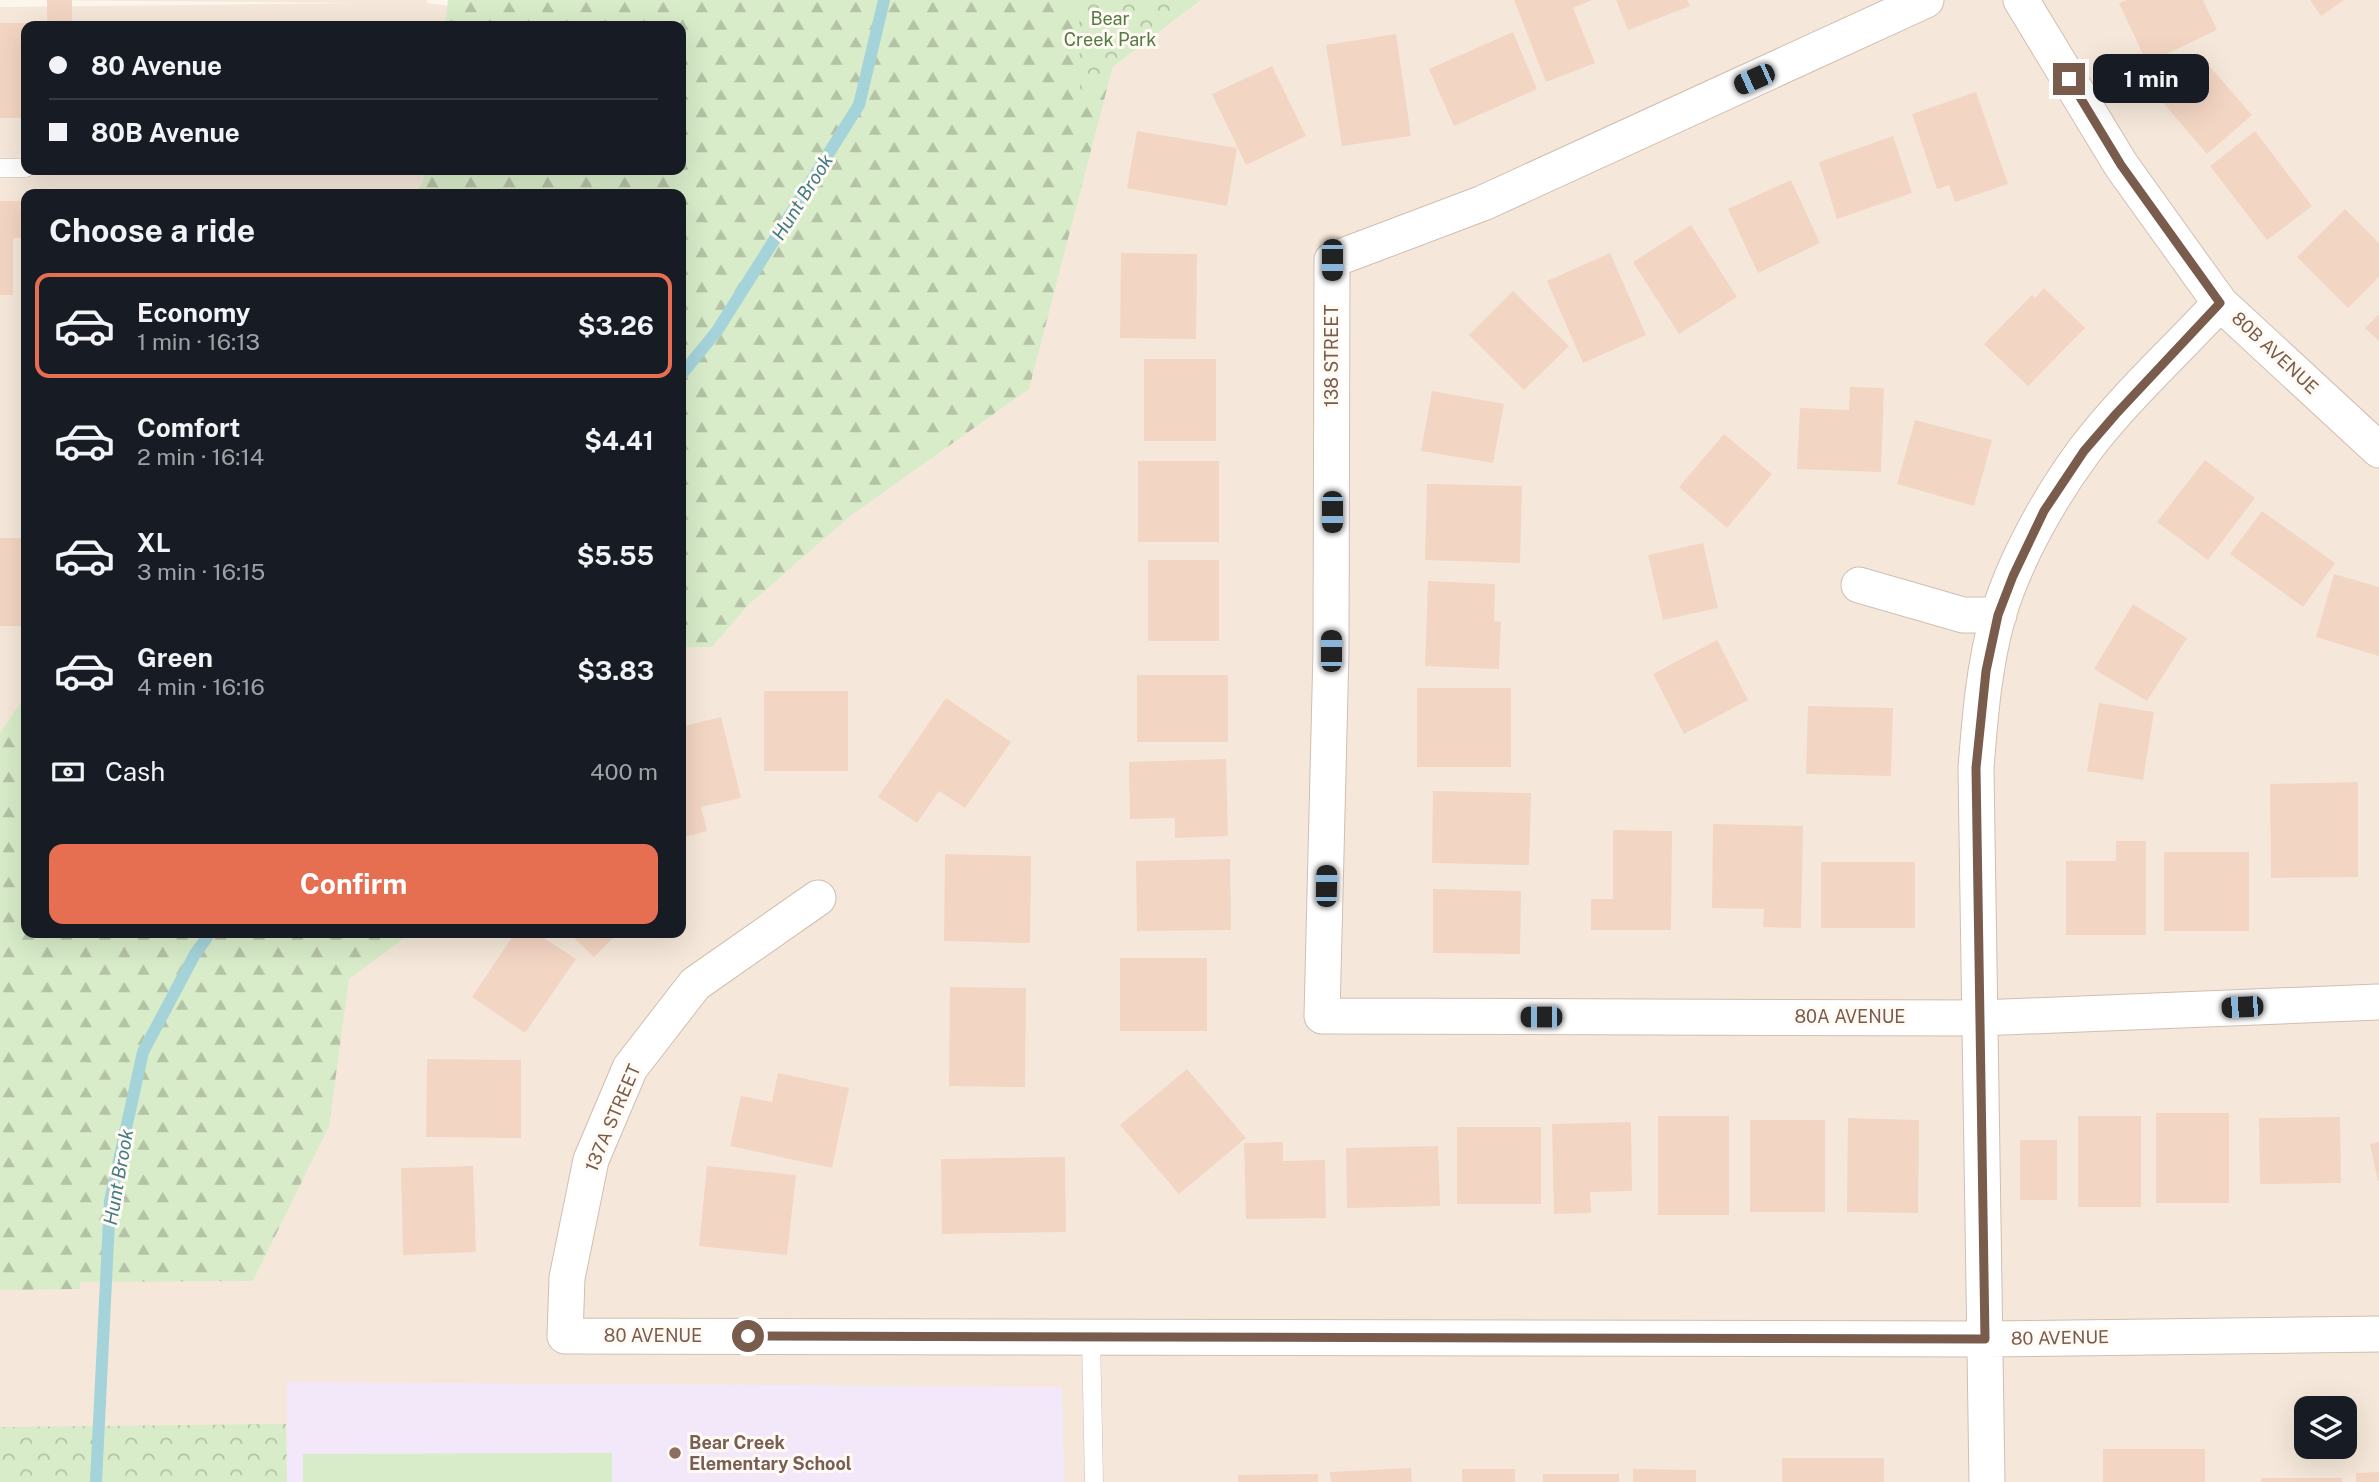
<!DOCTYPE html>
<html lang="en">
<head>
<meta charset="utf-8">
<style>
	:root { --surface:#171b24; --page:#20242c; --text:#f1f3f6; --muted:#9ea1a6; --line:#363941; --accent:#e76f51 }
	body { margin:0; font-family:"Public Sans",sans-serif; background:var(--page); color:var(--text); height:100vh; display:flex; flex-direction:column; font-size:26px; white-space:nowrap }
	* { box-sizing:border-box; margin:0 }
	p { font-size:23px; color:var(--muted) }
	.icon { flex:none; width:38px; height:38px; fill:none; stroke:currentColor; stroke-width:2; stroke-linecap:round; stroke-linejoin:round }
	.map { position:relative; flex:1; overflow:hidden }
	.panel { position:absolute; left:21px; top:189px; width:665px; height:749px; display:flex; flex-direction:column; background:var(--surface); border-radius:14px; box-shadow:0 7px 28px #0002 }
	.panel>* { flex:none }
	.hud { position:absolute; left:21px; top:21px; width:665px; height:154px; border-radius:14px; box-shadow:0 7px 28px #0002; display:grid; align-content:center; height:154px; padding:0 28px; background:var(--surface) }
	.buttons { position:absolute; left:2294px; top:1396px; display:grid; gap:14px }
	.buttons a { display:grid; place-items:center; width:63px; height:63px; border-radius:14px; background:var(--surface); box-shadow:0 7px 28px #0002; font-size:35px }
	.end { position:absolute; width:32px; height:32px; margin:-16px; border:9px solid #7a5c4d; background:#fff; box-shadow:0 0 0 4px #fff }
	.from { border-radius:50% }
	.bubble { position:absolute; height:49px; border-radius:14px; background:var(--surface); box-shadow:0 7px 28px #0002; font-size:23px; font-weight:700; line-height:49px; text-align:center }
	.car { position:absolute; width:21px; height:42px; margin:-21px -10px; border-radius:9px; box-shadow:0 0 5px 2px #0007; background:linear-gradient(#222 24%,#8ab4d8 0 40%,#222 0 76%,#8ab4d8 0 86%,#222 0) }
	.hud b { display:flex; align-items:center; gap:24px; height:66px; font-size:26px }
	.hud b+b { border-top:2px solid var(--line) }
	.hud i { width:18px; height:18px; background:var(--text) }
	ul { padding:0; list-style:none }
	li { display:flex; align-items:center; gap:21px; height:105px; margin:0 14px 10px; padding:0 14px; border:4px solid transparent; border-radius:14px }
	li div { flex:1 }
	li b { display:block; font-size:26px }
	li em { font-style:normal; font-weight:700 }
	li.on { border-color:var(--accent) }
	li>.icon { width:63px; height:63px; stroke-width:1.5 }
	h2 { padding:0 28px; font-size:32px; line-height:84px }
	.pay { display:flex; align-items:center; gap:18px; height:77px; padding:0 28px; font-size:26px }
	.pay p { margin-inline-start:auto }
	.primary-button { display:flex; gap:14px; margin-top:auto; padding:14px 28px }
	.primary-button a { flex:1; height:80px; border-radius:14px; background:var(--accent); color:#fff; font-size:28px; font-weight:700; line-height:80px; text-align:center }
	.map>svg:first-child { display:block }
</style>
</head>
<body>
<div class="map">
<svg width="2379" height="1482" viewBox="0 0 2379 1482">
	<defs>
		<pattern id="forest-firs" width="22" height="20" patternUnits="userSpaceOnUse" patternTransform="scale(1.75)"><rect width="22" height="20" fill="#d8ecc9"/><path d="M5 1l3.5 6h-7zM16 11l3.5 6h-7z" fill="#b4c2a5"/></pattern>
		<pattern id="park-crowns" width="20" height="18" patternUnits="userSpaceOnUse" patternTransform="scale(1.75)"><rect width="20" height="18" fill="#d8ecc9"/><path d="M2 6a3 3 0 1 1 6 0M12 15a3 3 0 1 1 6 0" fill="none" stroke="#b4c2a5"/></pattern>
	</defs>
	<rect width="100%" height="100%" fill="#fdf6ec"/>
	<path fill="#f5e8da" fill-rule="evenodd" d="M24 0H427V3L596 26H26V170H681L1080 92 1201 0H2379V1482H0V7L361 3ZM26 194H681V933H26ZM2306 1409H2345V1447H2306Z"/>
	<path fill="#f3e8fa" d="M287 1382 1062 1387 1064 1482H287Z"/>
	<path fill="#d8ecc9" d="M612 1453V1482H303V1454Z"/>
	<path fill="url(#forest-firs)" d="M448 0H1130L1029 389 850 516 747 606 712 647H681V194H413L423 183 425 170H681V26H445Z
		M26 695V933H411L349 979 329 1126 253 1281 80 1282V1289L0 1290V733Z"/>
	<path fill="url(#park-crowns)" d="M1079 0H1201L1080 92Z
		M286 1424 287 1482H0V1427Z"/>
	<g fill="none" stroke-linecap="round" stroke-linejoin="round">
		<path stroke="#a5d3da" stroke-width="12" d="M681 375 717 331 859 105 884 0
			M96 1482 110 1201 143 1052 195 954 210 933"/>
	</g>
	<path fill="#f3d5c3" d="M47 0H72V26H26V118H0V23H47Z
		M1514 0H1592L1573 8 1595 63 1546 82Z
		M1616 0H1687L1690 6 1628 30Z
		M2127 0H2203L2217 30 2147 63 2119 3Z
		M2310 0H2344L2321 16Z
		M1513 32 1537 89 1454 126 1429 69Z
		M1396 34 1411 136 1342 146 1326 45Z
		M2198 53 2252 115 2207 154 2153 91Z
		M1272 66 1306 136 1246 165 1212 94Z
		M1976 92 2008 184 1955 202 1949 185 1937 189 1912 114Z
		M1137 131 1237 148 1227 206 1127 188Z
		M2255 131 2312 206 2267 240 2210 166Z
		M1893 136 1912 193 1837 219 1819 162Z
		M1791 180 1820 243 1758 273 1728 209Z
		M0 201H26V238H13V295H0Z
		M2345 209 2379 243V277L2348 308 2297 257Z
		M1691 225 1737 297 1679 334 1633 262Z
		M1121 253 1197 254 1196 339 1120 338Z
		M1610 253 1646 335 1583 363 1547 281Z
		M2044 288 2085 328 2028 386 1984 344 2032 295 2035 298Z
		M1513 291 1569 346 1524 390 1469 335Z
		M2379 314V341L2365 328Z
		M1144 359H1216V441H1144Z
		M1850 387 1884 388 1881 472 1797 469 1800 408 1849 410Z
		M1432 391 1504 404 1493 463 1421 451Z
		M1915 420 1992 440 1974 506 1897 484Z
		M1724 434 1772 474 1727 528 1679 487Z
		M2205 460 2255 498 2208 560 2157 522Z
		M1138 461H1219V542H1138Z
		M1427 484 1522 486 1520 563 1425 560Z
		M2262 511 2335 563 2303 607 2230 554Z
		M0 538H26V626H0Z
		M1703 543 1718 608 1663 620 1648 555Z
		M1148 560H1219V641H1148Z
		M2334 574 2379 587V656L2316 637Z
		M1428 581 1495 584 1494 621 1501 622 1499 669 1425 666Z
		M2133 604 2187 638 2147 701 2094 669Z
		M1717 640 1748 700 1684 734 1653 674Z
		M1137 675H1228V742H1137Z
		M1417 688H1511V767H1417Z
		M764 691H848V771H764Z
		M946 698 1011 742 965 808 939 791 917 823 878 797Z
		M2099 703 2154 712 2143 780 2087 771Z
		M1808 706 1893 708 1891 776 1806 774Z
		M721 717 741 798 701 807 707 831 681 838V727Z
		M1226 759 1228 836 1175 838V818L1130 819 1129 762Z
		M2358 782V877L2271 878 2270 784Z
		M1433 791 1531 793 1529 865 1432 863Z
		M1713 824 1803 826 1801 928 1763 927 1764 909 1712 908Z
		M1613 830 1672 831 1671 930H1591V899H1613Z
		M2116 841H2146V935H2066V861H2116Z
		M2164 852H2249V931H2164Z
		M945 854 1031 856 1030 943 944 941Z
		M1230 859 1231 930 1137 931 1136 861Z
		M1821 862H1915V928H1821Z
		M1433 889 1521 891 1520 954 1433 953Z
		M515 933H536L576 959 525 1033 472 997Z
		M569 933H618L594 957Z
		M1120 958H1207V1031H1120Z
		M950 987 1026 988 1025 1087 949 1086Z
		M427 1059 521 1060V1138L426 1137Z
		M1187 1069 1246 1138 1179 1194 1120 1125Z
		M778 1073 849 1088 832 1168 730 1146 741 1096 772 1102Z
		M2156 1113H2229V1203H2156Z
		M1658 1116H1729V1215H1658Z
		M2078 1116H2141V1207H2078Z
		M2340 1117 2341 1183 2260 1184 2259 1118Z
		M1848 1118 1919 1120 1918 1213 1847 1212Z
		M1750 1120H1825V1212H1750Z
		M1631 1122 1632 1191 1590 1192 1591 1213 1554 1214 1552 1124Z
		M1457 1127H1541V1204H1457Z
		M2020 1140H2057V1200H2020Z
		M1283 1142V1161L1325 1160 1326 1218 1246 1219 1244 1143Z
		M2379 1142V1181H2378L2370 1144Z
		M1438 1146 1440 1206 1347 1208 1346 1148Z
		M1065 1157 1066 1232 942 1234 941 1159Z
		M473 1166 476 1252 403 1255 401 1168Z
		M707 1166 796 1175 787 1255 699 1246Z
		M2103 1449H2205V1482H2103Z
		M1782 1458H1884V1482H1782Z
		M1411 1468 1412 1482H1331L1330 1472Z
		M1462 1469H1515V1482H1462Z
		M1633 1469 1696 1470V1482H1633Z
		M2379 1472V1482H2356V1473Z
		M1318 1474V1482H1238V1475Z
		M1543 1474H1619V1482H1543Z
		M2261 1478H2342V1482H2261Z"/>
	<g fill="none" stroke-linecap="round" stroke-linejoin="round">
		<defs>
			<path id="lane" d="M0 168H26
				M1091 1337 1094 1482"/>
			<path id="street" d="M1926 0 1483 203 1332 260 1331 651 1322 1016 1980 1018 2378 1002
				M2021 0 2121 165 2220 303 2379 450
				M1859 585 1963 615H1999
				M818 898 695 984 630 1068 591 1160 567 1278 565 1336 1985 1339 2379 1334
				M1987 1482 1976 768C1980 717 1984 665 1998 616 2014 561 2050 497 2084 451 2123 399 2176 351 2220 303"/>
		</defs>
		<use href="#lane" stroke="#d1beb0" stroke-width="19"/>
		<use href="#street" stroke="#d1beb0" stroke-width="37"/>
		<use href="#lane" stroke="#fff" stroke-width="18"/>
		<use href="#street" stroke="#fff" stroke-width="35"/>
	</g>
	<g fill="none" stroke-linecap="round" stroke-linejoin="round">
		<path stroke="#7a5c4d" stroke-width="9" d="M748 1336 1985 1339 1976 768 1986 671 1998 615 2013 576 2044 511 2084 451 2116 414 2220 303 2121 165 2069 79"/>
	</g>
	<circle fill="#8d6e63" stroke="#fffaf3" stroke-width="2.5" cx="675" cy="1453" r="7"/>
	<g text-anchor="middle" stroke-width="6" stroke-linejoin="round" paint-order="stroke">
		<g font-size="18" fill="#537a41" stroke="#fffaf3">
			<text x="1110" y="25">Bear<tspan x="1110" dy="21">Creek Park</tspan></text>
		</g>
		<g font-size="18" fill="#7a5c4d" stroke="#fffaf3">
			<text transform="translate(2275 353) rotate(43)" y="6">80B AVENUE</text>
			<text transform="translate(1332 356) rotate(-90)" y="6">138 STREET</text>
			<text x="1850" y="1023">80A AVENUE</text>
			<text transform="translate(613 1118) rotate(-67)" y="6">137A STREET</text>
			<text x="653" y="1342">80 AVENUE</text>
			<text transform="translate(2060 1338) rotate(-1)" y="6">80 AVENUE</text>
		</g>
		<g font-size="18" font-weight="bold" fill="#785e54" stroke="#fffaf3" text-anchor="start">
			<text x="689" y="1449">Bear Creek<tspan x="689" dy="21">Elementary School</tspan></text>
		</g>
		<g font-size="19" font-style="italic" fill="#437c86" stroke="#fffaf3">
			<text transform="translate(802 197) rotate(-58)" y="7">Hunt Brook</text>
			<text transform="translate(118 1177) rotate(-80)" y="7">Hunt Brook</text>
		</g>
	</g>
</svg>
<div class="buttons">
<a><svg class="icon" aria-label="layers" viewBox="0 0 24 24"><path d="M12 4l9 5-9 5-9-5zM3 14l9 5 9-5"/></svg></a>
</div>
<i class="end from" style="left:748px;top:1336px"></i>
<i class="end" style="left:2069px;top:79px"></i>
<div class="bubble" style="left:2093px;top:54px;width:116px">1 min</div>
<i class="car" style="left:1754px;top:79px;rotate:246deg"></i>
<i class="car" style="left:1332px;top:260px;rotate:180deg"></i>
<i class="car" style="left:1332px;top:512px;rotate:180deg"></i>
<i class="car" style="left:1331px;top:651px;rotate:0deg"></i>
<i class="car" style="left:1326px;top:886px;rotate:1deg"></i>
<i class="car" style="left:2242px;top:1007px;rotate:267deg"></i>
<i class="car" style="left:1541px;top:1017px;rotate:270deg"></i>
<div class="hud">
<b><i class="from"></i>80 Avenue</b>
<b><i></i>80B Avenue</b>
</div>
<section class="panel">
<h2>Choose a ride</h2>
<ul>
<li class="on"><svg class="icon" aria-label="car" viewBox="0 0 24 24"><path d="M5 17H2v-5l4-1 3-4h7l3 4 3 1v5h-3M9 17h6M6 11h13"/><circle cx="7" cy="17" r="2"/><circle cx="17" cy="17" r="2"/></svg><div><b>Economy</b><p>1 min · 16:13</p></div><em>$3.26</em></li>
<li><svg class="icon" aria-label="car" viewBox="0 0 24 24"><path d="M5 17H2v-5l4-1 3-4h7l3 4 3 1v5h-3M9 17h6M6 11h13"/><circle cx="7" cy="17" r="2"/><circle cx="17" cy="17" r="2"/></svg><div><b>Comfort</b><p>2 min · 16:14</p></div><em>$4.41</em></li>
<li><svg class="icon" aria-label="car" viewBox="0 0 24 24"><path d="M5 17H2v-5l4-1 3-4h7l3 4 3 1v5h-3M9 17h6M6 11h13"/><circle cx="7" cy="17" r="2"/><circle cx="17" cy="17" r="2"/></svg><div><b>XL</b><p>3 min · 16:15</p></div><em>$5.55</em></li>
<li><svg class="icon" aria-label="car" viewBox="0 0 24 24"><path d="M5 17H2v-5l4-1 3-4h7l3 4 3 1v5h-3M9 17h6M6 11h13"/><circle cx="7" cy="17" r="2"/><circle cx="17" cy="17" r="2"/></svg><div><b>Green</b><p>4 min · 16:16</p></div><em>$3.83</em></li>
</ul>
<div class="pay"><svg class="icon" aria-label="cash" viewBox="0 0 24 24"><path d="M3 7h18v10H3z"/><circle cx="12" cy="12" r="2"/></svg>Cash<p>400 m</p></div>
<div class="primary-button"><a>Confirm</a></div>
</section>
</div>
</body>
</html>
